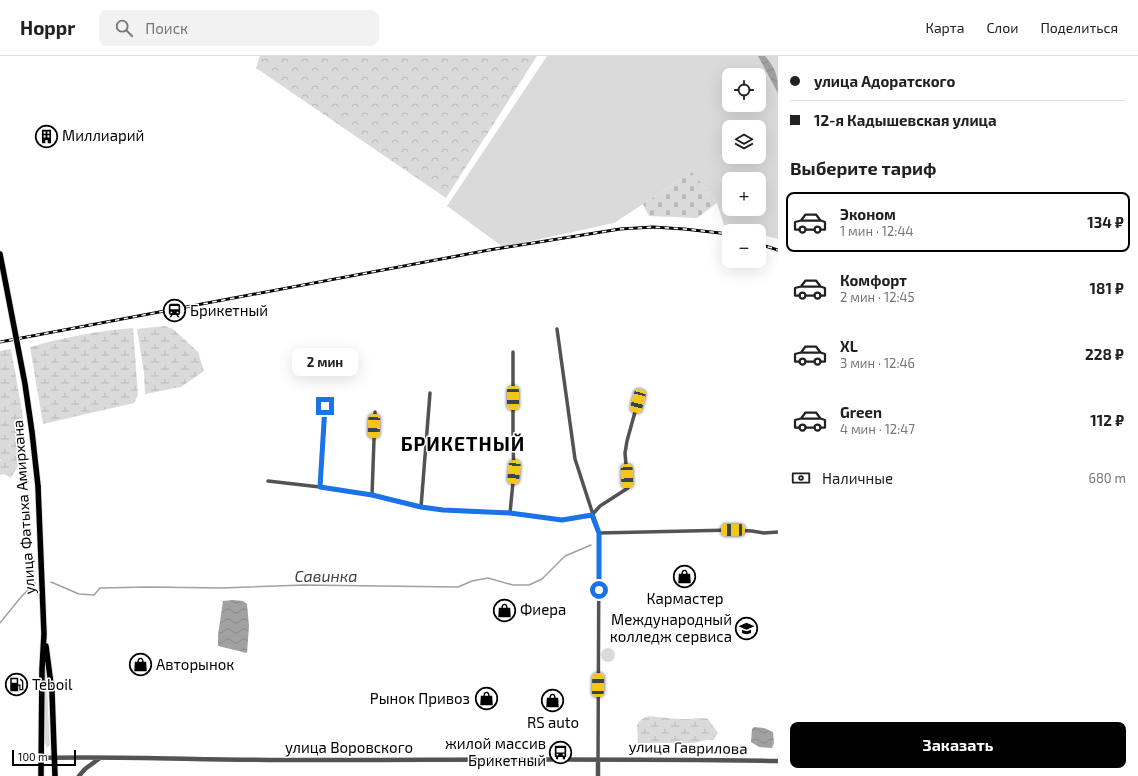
<!DOCTYPE html>
<html lang="ru">
<head>
<meta charset="utf-8">
<style>
	:root { --surface:#fff; --page:#f2f2f2; --text:#202124; --muted:#757577; --line:#e0e0e0; --accent:#000 }
	body { margin:0; font-family:"Exo 2",sans-serif; background:var(--page); color:var(--text); height:100vh; display:flex; flex-direction:column; font-size:15px; white-space:nowrap }
	* { box-sizing:border-box; margin:0 }
	p { font-size:13px; color:var(--muted) }
	.icon { flex:none; width:22px; height:22px; fill:none; stroke:currentColor; stroke-width:2; stroke-linecap:round; stroke-linejoin:round }
	.map { position:relative; flex:1; overflow:hidden }
	.panel { display:flex; flex-direction:column; background:var(--surface); width:360px }
	.panel>* { flex:none }
	.banner { display:grid; align-content:center; height:88px; padding:0 12px; background:var(--surface) }
	.buttons { position:absolute; left:722px; top:12px; display:grid; gap:8px }
	.buttons a { display:grid; place-items:center; width:44px; height:44px; border-radius:8px; background:var(--surface); box-shadow:0 4px 16px #0002; font-size:20px }
	.scale { position:absolute; left:12px; bottom:10px; width:64px; box-sizing:border-box; padding-left:4px; border:2px solid #000; border-top:0; font-size:11px; line-height:14px; white-space:nowrap; color:#000; -webkit-text-stroke:3px #fff; paint-order:stroke }
	.end { position:absolute; width:18px; height:18px; margin:-9px; border:5px solid #1a73e8; background:#fff; box-shadow:0 0 0 2px #fff }
	.from { border-radius:50% }
	.bubble { position:absolute; height:28px; border-radius:8px; background:var(--surface); box-shadow:0 4px 16px #0002; font-size:13px; font-weight:700; line-height:28px; text-align:center }
	.car { position:absolute; width:12px; height:24px; margin:-12px -6px; border-radius:5px; box-shadow:0 0 3px 1px #0007; background:linear-gradient(#f5c518 24%,#345 0 40%,#f5c518 0 76%,#345 0 86%,#f5c518 0) }
	.banner b { display:flex; align-items:center; gap:14px; height:38px; font-size:15px }
	.banner b+b { border-top:1px solid var(--line) }
	.banner i { width:10px; height:10px; background:var(--text) }
	ul { padding:0; list-style:none }
	li { display:flex; align-items:center; gap:12px; height:60px; margin:0 8px 6px; padding:0 4px; border:2px solid transparent; border-radius:8px }
	li div { flex:1 }
	li b { display:block; font-size:15px }
	li em { font-style:normal; font-weight:700 }
	li.on { border-color:var(--accent) }
	li>.icon { width:36px; height:36px; stroke-width:1.5 }
	h2 { padding:0 12px; font-size:18px; line-height:48px }
	.pay { display:flex; align-items:center; gap:10px; height:44px; padding:0 12px; font-size:15px }
	.pay p { margin-inline-start:auto }
	.button { display:flex; gap:8px; margin-top:auto; padding:8px 12px }
	.button a { flex:1; height:46px; border-radius:8px; background:var(--accent); color:#fff; font-size:16px; font-weight:700; line-height:46px; text-align:center }
	header { display:flex; align-items:center; gap:24px; box-sizing:border-box; height:56px; padding:0 20px; background:var(--surface); border-bottom:1px solid var(--line) }
	header strong { font-size:19px }
	nav { display:flex; gap:22px; margin-inline-start:auto; font-size:14px }
	.search { width:280px; height:36px; background:var(--page); display:flex; align-items:center; gap:10px; box-sizing:border-box; padding:0 14px; border-radius:8px; color:var(--muted); font-size:15px }
	main { display:flex; flex:1; min-height:0 }
	.map>svg:first-child { display:block }
</style>
</head>
<body>
<header>
<strong>Hoppr</strong>
<div class="search"><svg class="icon" aria-label="search" viewBox="0 0 24 24"><circle cx="10" cy="10" r="6"/><path d="M15 15l6 6"/></svg>Поиск</div>
<nav><a>Карта</a><a>Слои</a><a>Поделиться</a></nav>
</header>
<main>
<div class="map">
<svg width="778" height="720" viewBox="0 0 778 720">
	<defs>
		<pattern id="forest-crowns" width="20" height="18" patternUnits="userSpaceOnUse"><rect width="20" height="18" fill="#dadada"/><path d="M2 6a3 3 0 1 1 6 0M12 15a3 3 0 1 1 6 0" fill="none" stroke="#b9b9b9"/></pattern>
		<pattern id="wetland-marsh" width="20" height="14" patternUnits="userSpaceOnUse"><rect width="20" height="14" fill="#dadada"/><path d="M1 5h8M5 5V1M11 12h8M15 12V8" fill="none" stroke="#b9b9b9"/></pattern>
		<pattern id="cemetery-stones" width="16" height="16" patternUnits="userSpaceOnUse"><rect width="16" height="16" fill="#dadada"/><path d="M2 7V4a2 2 0 0 1 4 0v3zM10 15v-3a2 2 0 0 1 4 0v3z" fill="#b9b9b9"/></pattern>
		<pattern id="water-waves" width="16" height="10" patternUnits="userSpaceOnUse"><rect width="16" height="10" fill="#a1a1a1"/><path d="M0 5q4-4 8 0t8 0" fill="none" stroke="#898989"/></pattern>
	</defs>
	<rect width="100%" height="100%" fill="#fff"/>
	<path fill="#dadada" fill-rule="evenodd" d="M547 0H778V183L759 178V175H749L724 169 717 147 692 116 614 167 503 191 447 150ZM729 19H759V49H729ZM729 71H759V101H729ZM729 123H759V153H729Z
		M601 599a7 7 0 1 1 14 0a7 7 0 1 1-14 0Z
		M46 613 50 689 47 692 45 687V614Z"/>
	<path fill="url(#forest-crowns)" d="M260 0H537L446 142 256 12Z"/>
	<path fill="url(#wetland-marsh)" d="M165 270 173 273 198 296 204 315 181 331 145 338 144 317 137 273Z
		M133 272 138 339 134 347 43 368 30 291C64 281 98 275 133 272Z
		M11 293 25 372 16 377 26 395 11 422 4 418 0 419V405H1L0 403V295Z
		M648 660C661 661 673 663 686 663 694 663 700 661 708 663L718 677 713 684H706L694 687H638L637 668 642 663Z"/>
	<path fill="url(#cemetery-stones)" d="M692 116 717 147 697 162 649 160 643 148Z"/>
	<path fill="url(#water-waves)" d="M758 0H765C776 13 778 20 778 37Z
		M233 544 243 545 247 548 249 570 247 597 218 590V579L223 545Z
		M754 671 764 672 773 676 774 687 772 692 759 691 751 686 752 673Z"/>
	<g fill="none" stroke-linecap="round" stroke-linejoin="round">
		<path stroke="#a1a1a1" stroke-width="1.5" d="M51 526 79 538 94 539 100 532 149 531 222 532 304 529 458 531 472 525 488 522 513 529H529L542 523 565 500 591 489
			M0 567 21 541 35 527"/>
		<defs>
			<path id="primary" d="M0 198 6 229
				M38 430 44 578 42 613 41 720
				M46 590 52 636 55 720"/>
		</defs>
		<use href="#primary" stroke="#dbdbdb" stroke-width="7"/>
		<path stroke="#535353" stroke-width="3.5" d="M557 273 575 403 599 477 598 704
			M268 425 320 431 372 439 421 451 443 454 510 457 562 464 592 459 600 450 628 432 625 397 627 385 638 345
			M320 431 325 350
			M372 439 375 356
			M421 451 430 337
			M510 457 514 416 513 387V296
			M599 477 733 474 752 475 764 477 778 476"/>
		<path stroke="#535353" stroke-width="4.5" d="M41 702C121 700 201 704 282 704 447 704 613 702 778 705
			M79 720 85 713 100 702
			M598 720V704"/>
		<use href="#primary" stroke="#000" stroke-width="5.5"/>
		<defs>
			<path id="rail" d="M759 188 778 194
				M0 286 489 194 620 173 653 171 684 173 729 178"/>
		</defs>
		<use href="#rail" stroke="#000" stroke-width="3"/>
		<use href="#rail" stroke="#fff" stroke-width="1.5" stroke-dasharray="4.5" stroke-linecap="butt"/>
		<defs>
			<path id="primary-bridge" d="M6 229 25 328 32 376 38 430"/>
		</defs>
		<use href="#primary-bridge" stroke="#dbdbdb" stroke-width="7" stroke-linecap="butt"/>
		<use href="#primary-bridge" stroke="#000" stroke-width="5.5"/>
	</g>
	<g fill="none" stroke-linecap="round" stroke-linejoin="round">
		<path stroke="#1a73e8" stroke-width="5" d="M325 350 320 431 372 439 421 451 443 454 510 457 562 464 592 459 599 477V534"/>
	</g>
	<defs>
		<symbol id="building-ring" viewBox="-11 -11 22 22"><circle r="9.5" fill="#fff" stroke="#000" stroke-width="1.5"/><path d="M-4-6H4V6H1V3H-1V6H-4ZM-2.5-4.3h1.7v1.8h-1.7ZM.8-4.3h1.7v1.8H.8ZM-2.5-1h1.7V.8h-1.7ZM.8-1h1.7V.8H.8Z" fill="#000"/></symbol>
		<symbol id="station-ring" viewBox="-11 -11 22 22"><circle r="9.5" fill="#fff" stroke="#000" stroke-width="1.5"/><path d="M-3-6H3Q5-6 5-4V2Q5 4 3 4L4.5 6H3L1.5 4h-3L-3 6H-4.5L-3 4Q-5 4-5 2V-4Q-5-6-3-6ZM-3.5-4v3h7v-3ZM-3.5 1v1.5H-2V1ZM2 1v1.5H3.5V1Z" fill="#000"/></symbol>
		<symbol id="shop-ring" viewBox="-11 -11 22 22"><circle r="9.5" fill="#fff" stroke="#000" stroke-width="1.5"/><path d="M-5-2.5h2.3a2.7 3.5 0 0 1 5.4 0H5L5.5 6h-11ZM-1.5-2.5h3a1.5 2.3 0 0 0-3 0Z" fill="#000"/></symbol>
		<symbol id="university-ring" viewBox="-11 -11 22 22"><circle r="9.5" fill="#fff" stroke="#000" stroke-width="1.5"/><path d="M0-5L7-2L0 1L-7-2ZM-4 1L0 2.5L4 1V4Q0 6-4 4Z" fill="#000"/></symbol>
		<symbol id="fuel-ring" viewBox="-11 -11 22 22"><circle r="9.5" fill="#fff" stroke="#000" stroke-width="1.5"/><path d="M-5.5-6h7V0h2V4h1.3V-2.5L3-4.5l.8-.8L6-3V5H2.5V1h-1V6h-7ZM-4.2-4.7v3.2H.2V-4.7Z" fill="#000"/></symbol>
		<symbol id="bus-ring" viewBox="-11 -11 22 22"><circle r="9.5" fill="#fff" stroke="#000" stroke-width="1.5"/><path d="M-5-6H5V4H4V6H2V4H-2V6H-4V4H-5ZM-3.5-4V0h7V-4ZM-3.5 1.2v1.5H-2V1.2ZM2 1.2v1.5H3.5V1.2Z" fill="#000"/></symbol>
	</defs>
	<g fill-rule="evenodd">
		<use href="#building-ring" x="34" y="68" width="25" height="25"/>
		<use href="#station-ring" x="162" y="242" width="25" height="25"/>
		<use href="#shop-ring" x="672" y="508" width="25" height="25"/>
		<use href="#shop-ring" x="492" y="542" width="25" height="25"/>
		<use href="#university-ring" x="734" y="560" width="25" height="25"/>
		<use href="#shop-ring" x="128" y="596" width="25" height="25"/>
		<use href="#fuel-ring" x="4" y="616" width="25" height="25"/>
		<use href="#shop-ring" x="474" y="630" width="25" height="25"/>
		<use href="#shop-ring" x="540" y="632" width="25" height="25"/>
		<use href="#bus-ring" x="548" y="684" width="25" height="25"/>
	</g>
	<g text-anchor="middle" stroke-width="3" stroke-linejoin="round" paint-order="stroke">
		<g font-size="15" fill="#000" stroke="#fff" text-anchor="start">
			<text x="62" y="85">Миллиарий</text>
			<text x="190" y="260">Брикетный</text>
			<text x="685" y="548" text-anchor="middle">Кармастер</text>
			<text x="520" y="559">Фиера</text>
			<text x="732" y="569" text-anchor="end">Международный<tspan x="732" dy="17">колледж сервиса</tspan></text>
			<text x="156" y="614">Авторынок</text>
			<text x="32" y="634">Teboil</text>
			<text x="470" y="648" text-anchor="end">Рынок Привоз</text>
			<text x="553" y="672" text-anchor="middle">RS auto</text>
			<text x="546" y="693" text-anchor="end">жилой массив<tspan x="546" dy="17">Брикетный</tspan></text>
		</g>
		<g font-size="15" fill="#000" stroke="#fff">
			<text transform="translate(24 451) rotate(-94)" y="5">улица Фатыха Амирхана</text>
			<text x="349" y="697">улица Воровского</text>
			<text transform="translate(688 692) rotate(1)" y="5">улица Гаврилова</text>
		</g>
		<g font-size="16" font-style="italic" fill="#424242" stroke="#fff">
			<text x="326" y="526">Савинка</text>
		</g>
		<g font-size="19" font-weight="bold" letter-spacing="1" fill="#000" stroke="#fff">
			<text x="463" y="395">БРИКЕТНЫЙ</text>
		</g>
	</g>
</svg>
<div class="buttons">
<a><svg class="icon" aria-label="locate" viewBox="0 0 24 24"><circle cx="12" cy="12" r="6"/><path d="M12 2v4M12 18v4M2 12h4M18 12h4"/></svg></a>
<a><svg class="icon" aria-label="layers" viewBox="0 0 24 24"><path d="M12 4l9 5-9 5-9-5zM3 14l9 5 9-5"/></svg></a>
<a>+</a>
<a>−</a>
</div>
<div class="scale">100 m</div>
<i class="end from" style="left:599px;top:534px"></i>
<i class="end" style="left:325px;top:350px"></i>
<div class="bubble" style="left:292px;top:292px;width:66px">2 мин</div>
<i class="car" style="left:513px;top:342px;rotate:180deg"></i>
<i class="car" style="left:638px;top:345px;rotate:195deg"></i>
<i class="car" style="left:374px;top:370px;rotate:182deg"></i>
<i class="car" style="left:514px;top:416px;rotate:186deg"></i>
<i class="car" style="left:627px;top:420px;rotate:178deg"></i>
<i class="car" style="left:733px;top:474px;rotate:269deg"></i>
<i class="car" style="left:598px;top:629px;rotate:1deg"></i>
</div>
<section class="panel">
<div class="banner">
<b><i class="from"></i>улица Адоратского</b>
<b><i></i>12-я Кадышевская улица</b>
</div>
<h2>Выберите тариф</h2>
<ul>
<li class="on"><svg class="icon" aria-label="car" viewBox="0 0 24 24"><path d="M5 17H2v-5l4-1 3-4h7l3 4 3 1v5h-3M9 17h6M6 11h13"/><circle cx="7" cy="17" r="2"/><circle cx="17" cy="17" r="2"/></svg><div><b>Эконом</b><p>1 мин · 12:44</p></div><em>134 ₽</em></li>
<li><svg class="icon" aria-label="car" viewBox="0 0 24 24"><path d="M5 17H2v-5l4-1 3-4h7l3 4 3 1v5h-3M9 17h6M6 11h13"/><circle cx="7" cy="17" r="2"/><circle cx="17" cy="17" r="2"/></svg><div><b>Комфорт</b><p>2 мин · 12:45</p></div><em>181 ₽</em></li>
<li><svg class="icon" aria-label="car" viewBox="0 0 24 24"><path d="M5 17H2v-5l4-1 3-4h7l3 4 3 1v5h-3M9 17h6M6 11h13"/><circle cx="7" cy="17" r="2"/><circle cx="17" cy="17" r="2"/></svg><div><b>XL</b><p>3 мин · 12:46</p></div><em>228 ₽</em></li>
<li><svg class="icon" aria-label="car" viewBox="0 0 24 24"><path d="M5 17H2v-5l4-1 3-4h7l3 4 3 1v5h-3M9 17h6M6 11h13"/><circle cx="7" cy="17" r="2"/><circle cx="17" cy="17" r="2"/></svg><div><b>Green</b><p>4 мин · 12:47</p></div><em>112 ₽</em></li>
</ul>
<div class="pay"><svg class="icon" aria-label="cash" viewBox="0 0 24 24"><path d="M3 7h18v10H3z"/><circle cx="12" cy="12" r="2"/></svg>Наличные<p>680 m</p></div>
<div class="button"><a>Заказать</a></div>
</section>
</main>
</body>
</html>
